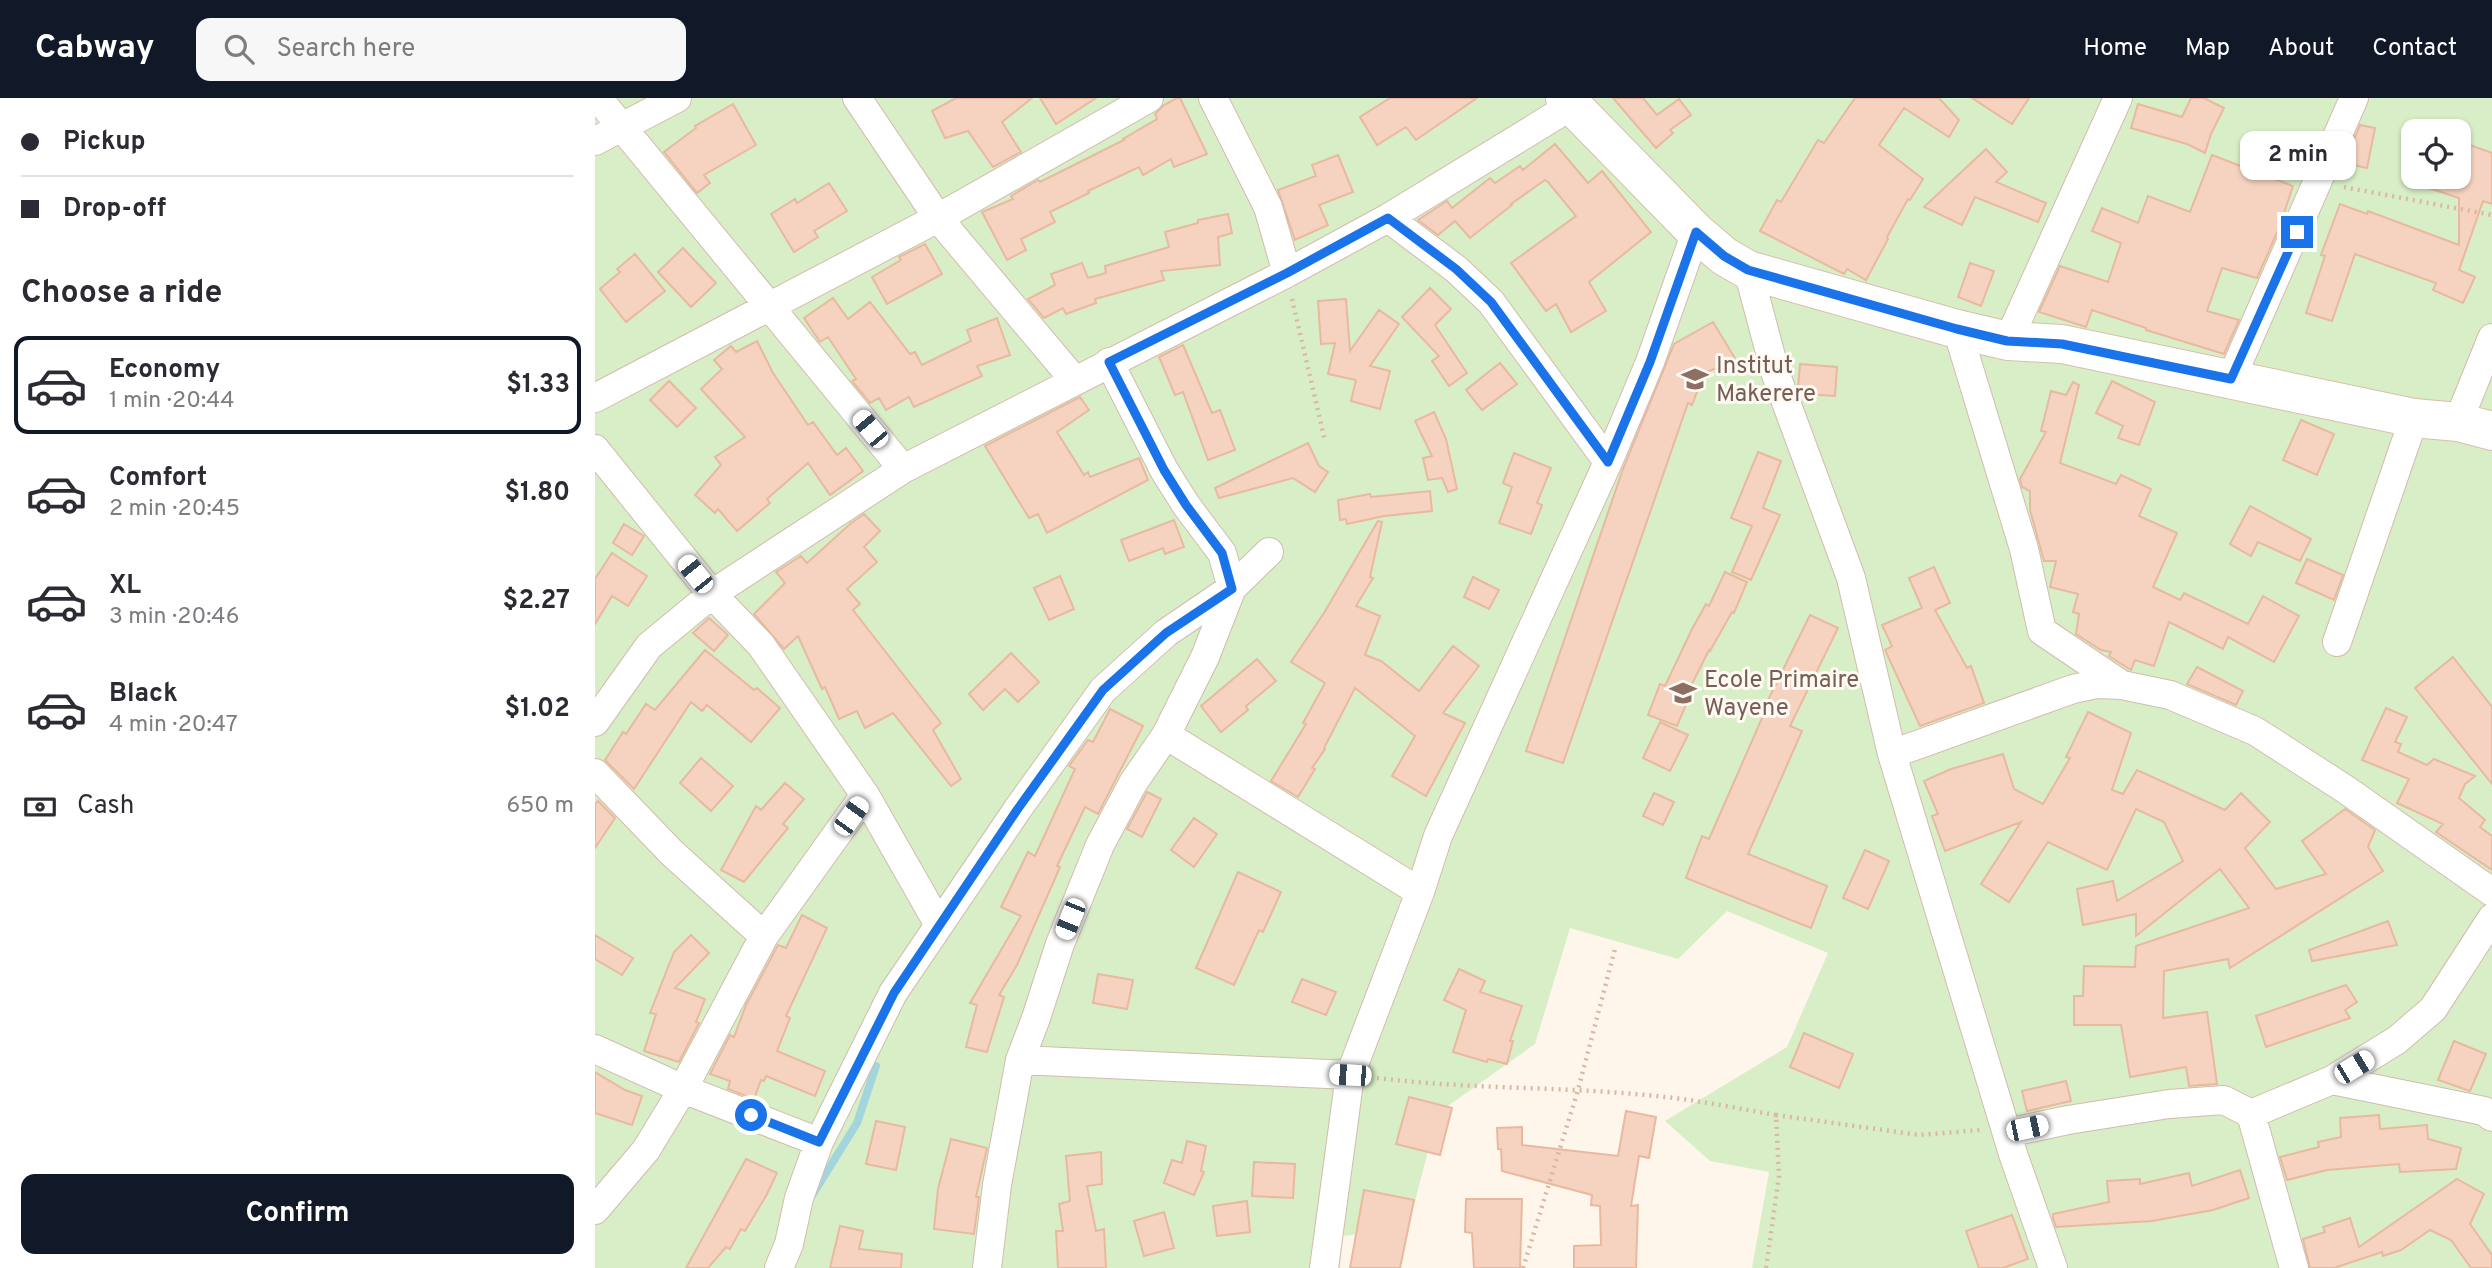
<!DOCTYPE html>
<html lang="en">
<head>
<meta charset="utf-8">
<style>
	:root { --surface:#fff; --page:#f7f7f7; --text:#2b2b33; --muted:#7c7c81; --line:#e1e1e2; --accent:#111827 }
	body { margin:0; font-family:Overpass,sans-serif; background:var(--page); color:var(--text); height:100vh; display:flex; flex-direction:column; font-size:26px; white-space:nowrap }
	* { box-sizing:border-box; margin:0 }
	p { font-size:23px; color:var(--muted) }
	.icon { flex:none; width:38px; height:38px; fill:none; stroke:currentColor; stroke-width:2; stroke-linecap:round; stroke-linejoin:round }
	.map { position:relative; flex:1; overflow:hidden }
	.panel { display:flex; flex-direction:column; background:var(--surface); width:595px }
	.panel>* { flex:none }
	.banner { display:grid; align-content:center; height:154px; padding:0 21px; background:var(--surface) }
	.fabs { position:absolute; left:1806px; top:21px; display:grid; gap:14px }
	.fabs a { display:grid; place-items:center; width:70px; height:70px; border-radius:14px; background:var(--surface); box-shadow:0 2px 5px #0004; font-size:35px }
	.end { position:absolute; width:32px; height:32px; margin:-16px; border:9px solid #1a73e8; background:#fff; box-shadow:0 0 0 4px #fff }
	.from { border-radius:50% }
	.bubble { position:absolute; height:49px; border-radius:14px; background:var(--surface); box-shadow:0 2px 5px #0004; font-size:23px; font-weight:700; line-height:49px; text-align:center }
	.car { position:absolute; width:21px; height:42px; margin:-21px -10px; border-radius:9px; box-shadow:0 0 5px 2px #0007; background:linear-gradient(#fff 24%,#345 0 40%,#fff 0 76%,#345 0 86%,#fff 0) }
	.banner b { display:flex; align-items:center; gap:24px; height:66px; font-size:26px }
	.banner b+b { border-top:2px solid var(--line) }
	.banner i { width:18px; height:18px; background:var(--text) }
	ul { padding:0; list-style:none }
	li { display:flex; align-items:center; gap:21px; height:98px; margin:0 14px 10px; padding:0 7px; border:4px solid transparent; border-radius:14px }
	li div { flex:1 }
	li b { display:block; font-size:26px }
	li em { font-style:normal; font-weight:700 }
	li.selected { border-color:var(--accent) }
	li>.icon { width:63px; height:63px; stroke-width:1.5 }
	h2 { padding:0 21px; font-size:32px; line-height:84px }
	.pay { display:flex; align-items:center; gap:18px; height:77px; padding:0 21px; font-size:26px }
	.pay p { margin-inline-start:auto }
	.primary-button { display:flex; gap:14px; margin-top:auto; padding:14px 21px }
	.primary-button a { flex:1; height:80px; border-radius:14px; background:var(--accent); color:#fff; font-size:28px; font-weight:700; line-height:80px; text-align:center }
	header { display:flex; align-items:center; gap:42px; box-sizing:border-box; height:98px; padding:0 35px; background:var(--accent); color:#fff }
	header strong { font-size:33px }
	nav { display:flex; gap:38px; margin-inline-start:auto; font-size:24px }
	.search { width:490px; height:63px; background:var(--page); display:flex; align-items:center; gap:18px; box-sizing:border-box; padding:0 24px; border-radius:14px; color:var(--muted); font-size:26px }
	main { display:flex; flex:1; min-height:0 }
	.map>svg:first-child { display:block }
</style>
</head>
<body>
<header>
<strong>Cabway</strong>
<div class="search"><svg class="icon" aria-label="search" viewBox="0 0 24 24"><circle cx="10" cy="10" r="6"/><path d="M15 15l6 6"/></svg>Search here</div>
<nav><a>Home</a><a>Map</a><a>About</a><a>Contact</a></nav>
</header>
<main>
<section class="panel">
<div class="banner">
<b><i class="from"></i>Pickup</b>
<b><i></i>Drop-off</b>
</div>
<h2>Choose a ride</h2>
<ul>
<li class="selected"><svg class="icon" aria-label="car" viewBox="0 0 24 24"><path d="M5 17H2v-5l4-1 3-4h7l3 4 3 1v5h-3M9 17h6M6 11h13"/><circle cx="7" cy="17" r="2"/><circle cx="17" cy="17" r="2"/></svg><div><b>Economy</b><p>1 min · 20:44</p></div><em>$1.33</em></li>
<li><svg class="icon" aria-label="car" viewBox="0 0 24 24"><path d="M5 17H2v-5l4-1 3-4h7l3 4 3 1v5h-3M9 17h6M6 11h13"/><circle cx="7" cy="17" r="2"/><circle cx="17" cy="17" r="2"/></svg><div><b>Comfort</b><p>2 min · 20:45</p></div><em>$1.80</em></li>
<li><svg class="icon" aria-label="car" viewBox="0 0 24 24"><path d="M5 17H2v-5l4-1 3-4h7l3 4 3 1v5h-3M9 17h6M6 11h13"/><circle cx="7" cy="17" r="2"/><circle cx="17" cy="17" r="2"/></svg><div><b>XL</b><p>3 min · 20:46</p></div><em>$2.27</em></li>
<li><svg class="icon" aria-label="car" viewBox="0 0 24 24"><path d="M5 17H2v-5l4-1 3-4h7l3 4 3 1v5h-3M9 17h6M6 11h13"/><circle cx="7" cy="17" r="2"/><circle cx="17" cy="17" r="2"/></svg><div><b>Black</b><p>4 min · 20:47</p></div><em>$1.02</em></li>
</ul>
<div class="pay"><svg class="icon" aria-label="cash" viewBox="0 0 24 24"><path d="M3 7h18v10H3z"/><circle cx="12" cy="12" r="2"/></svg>Cash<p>650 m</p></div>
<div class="primary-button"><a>Confirm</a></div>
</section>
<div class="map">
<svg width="1897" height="1170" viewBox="0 0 1897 1170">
	<rect width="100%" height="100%" fill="#fef6eb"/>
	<path fill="#d8eec7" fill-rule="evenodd" d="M0 0H1897V1170H1157L1174 1074 1115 1063 1070 1023 1192 949 1233 855 1132 813 1083 861 975 830 940 946 843 1015 813 1130 748 1138 745 1170H0ZM1818 33H1864V79H1818Z"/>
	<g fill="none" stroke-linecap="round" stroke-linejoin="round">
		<path stroke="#a2d6dc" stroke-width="8" d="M218 1096 262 1025 281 968"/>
	</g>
	<path fill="#f5d3c0" stroke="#e9b99f" stroke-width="2" d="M361 0H437L407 24 426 54 398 69 373 33 350 40 337 13Z
		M445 0H501L461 26Z
		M582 0H585L612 56 579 69 576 61 548 77 544 69 493 93 494 95 455 114 460 124 426 141 431 152 412 162 387 114 418 101 416 98 443 82 445 84 529 42 528 41 562 21 560 16 569 7Z
		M795 0H882L821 42 811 29 782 47 765 19Z
		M1018 0H1048L1062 17 1084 1 1096 17 1075 32 1078 35 1061 50Z
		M1260 0H1344L1364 22 1354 39 1309 10 1284 47 1328 81 1315 102 1313 101 1292 139 1293 141 1271 182 1252 171 1249 176 1165 133 1182 102 1186 104 1223 42 1229 45Z
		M1377 0H1434L1417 26Z
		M1596 0H1609L1629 10 1616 36 1610 55 1592 46 1536 30 1543 6 1587 19Z
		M138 6 161 47 109 77 115 85 102 95 69 54 101 30 100 28Z
		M1765 27 1780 30 1772 70 1749 65Z
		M1864 43 1897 55V106L1888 103 1864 172 1880 179 1868 205 1838 192 1841 185 1760 156 1737 223 1711 215 1730 158 1726 157 1745 106 1772 116 1773 113 1864 147V100L1813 83 1814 79H1864Z
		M960 46 993 85 1007 73 1056 134 994 184 1011 213 976 234 961 206 951 213 916 165 981 118 953 84 950 82 916 106 917 107 875 140 860 123 843 137 823 122 852 103 857 110 895 80 900 85 925 68 928 72Z
		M1391 51 1412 74 1401 84 1451 105 1443 124 1380 99 1367 127 1329 109Z
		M743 57 758 94 724 107 733 127 700 142 683 92 721 78 717 67Z
		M1617 57 1698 88 1684 130 1662 180 1627 170 1612 213 1644 222 1629 256 1551 232V230L1497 212 1491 229 1444 214 1465 168 1513 184 1526 145 1497 133 1507 110 1543 125 1553 98 1595 114Z
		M234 85 252 113 219 133 223 139 199 154 176 116 200 101 202 105Z
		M633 116 637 135 623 139 625 167 566 173 569 182 500 201 501 205 471 216 468 210 449 220 433 201 460 187 456 176 487 165 493 180 511 175 510 168 574 149 570 134 603 125V122Z
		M330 146 347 176 292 206 277 179 306 162 304 159Z
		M88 150 121 185 96 209 63 174Z
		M40 156 70 193 31 224 5 191 25 174 22 171Z
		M1375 165 1399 173 1386 208 1363 199Z
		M835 190 856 211 840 227 872 275 854 288 837 263 844 258 807 219Z
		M238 200 253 221 275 204 315 256 320 254 327 267 376 243 372 232 402 220 415 257 382 268 387 278 319 309 314 299 291 312 284 300 275 305 257 283 261 281 233 239 225 244 209 220Z
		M751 201 755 253 784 212 804 226 775 268 795 273 785 311 756 303 761 282 733 276 740 245 726 246 723 203Z
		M1118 224 1141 262 1109 275 1097 307 1093 305 968 665 931 653 1028 371 1079 246Z
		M162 243 178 275 213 327 218 324 242 357 251 350 268 373 235 397 213 365 172 401 175 405 142 433 123 411 120 415 100 397 126 367 120 359 150 339 106 291 127 271 119 262 136 248 141 254Z
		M588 247 617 315 625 312 640 352 613 362 588 294 580 297 564 259Z
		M905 265 922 286 887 312 871 292Z
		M1205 266 1242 269 1240 298 1206 296 1203 290Z
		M74 283 101 310 82 329 55 302Z
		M1517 283 1560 304 1544 347 1523 340 1528 328 1501 315Z
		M1478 284 1484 287 1465 365 1521 386 1526 377 1556 391 1544 418 1582 435 1558 489 1585 502 1589 495 1653 526 1668 498 1704 518 1679 564 1633 539 1628 551 1574 524 1559 568 1540 562 1536 572 1514 558 1516 554 1506 552 1481 536 1484 516 1478 514 1483 496 1455 489 1461 463H1449L1435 412V393L1427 389 1425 381 1451 334 1446 333 1456 293 1471 297Z
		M485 299 494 312 462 334 489 377 493 374 495 379 544 360 553 382 452 435 443 416 434 420 390 348Z
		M839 314 851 341 862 391 853 394 847 380 833 382 828 360 837 358 820 323Z
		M1706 322 1739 336 1722 377 1688 362Z
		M713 345 724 368 733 374 720 394 698 380 624 400 620 390Z
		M1163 354 1186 363 1168 410 1185 417 1156 482 1137 474 1157 428 1136 420Z
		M919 355 956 370 942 405 947 407 936 436 904 425 917 389 908 385Z
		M835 393 837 413 789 418 752 426 751 421 745 422 743 402 775 396 776 399Z
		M1655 408 1716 441 1705 463 1663 444 1656 458 1635 446Z
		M269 416 285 433 269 449 282 464 252 491 265 506 258 512 346 625 338 632 366 681 356 688 298 615 270 630 262 613 244 621 230 589 227 591 203 538 189 551 159 516 190 485 181 474 206 458 212 465 255 426Z
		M579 422 589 449 570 456 568 450 534 463 526 442Z
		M783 423 787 424 775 479 778 480 761 508 785 518 770 557 786 563 824 593 858 548 884 568 848 615 870 625 831 698 797 678 820 638 760 590 729 650 730 651 717 670 720 671 703 699 676 683 711 626 708 625 730 585 696 564 729 515Z
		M29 426 49 438 37 457 18 445Z
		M17 455 52 478 33 508 17 498 0 526V481Z
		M1712 461 1748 477 1739 502 1701 485Z
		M1339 469 1355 505 1340 512 1372 570 1376 568 1389 605 1325 628 1290 552 1297 548 1287 527 1327 510 1314 480Z
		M1130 474 1152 484 1139 515 1137 514 1115 553 1114 552 1092 596 1095 597 1082 628 1053 617 1065 586 1070 588 1097 531 1111 506 1114 508Z
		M465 478 479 511 454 522 439 490Z
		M878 479 904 492 894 511 869 499Z
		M1215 517 1243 530 1195 628 1207 633 1153 756 1232 788 1216 830 1091 780 1107 738 1114 741 1171 611 1169 610Z
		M114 520 133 537 119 553 98 535Z
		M110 552 159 592 162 590 185 610 156 644 112 607 107 613 96 604 39 691 10 662 28 634 31 636 51 606 60 612Z
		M416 555 444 584 423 604 410 591 388 612 374 596Z
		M1858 559 1897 609V686L1820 590Z
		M662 561 681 583 651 608 653 612 626 634 606 608Z
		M1602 569 1648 593 1641 607 1592 586Z
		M1791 610 1812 619 1800 644 1806 646 1803 654 1832 667 1839 661 1880 678 1870 686 1864 700 1890 722 1885 729 1897 738V772L1841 734 1848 726 1802 705 1814 681 1767 662Z
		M515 611 548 628 503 716 490 709 462 768 465 769 422 867 404 897 409 899 392 954 371 949 382 907 375 905 426 818 406 809 433 754 440 758 480 671 474 668 493 642 498 644Z
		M1493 614 1536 635 1517 692 1528 696 1542 672 1630 712 1646 695 1675 724 1650 750 1681 791 1731 776 1707 743 1750 711 1780 732 1773 749 1788 773 1635 870 1633 861 1569 873 1568 920 1612 914 1622 986 1594 988 1591 969 1535 979 1526 927H1479V898H1488L1489 868 1540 869 1541 848 1654 810 1625 771 1541 838V816L1488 827 1482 791 1518 783 1522 803 1588 763 1569 724 1541 711 1512 772 1453 744 1414 804 1386 786 1426 724 1350 753 1337 718 1343 716 1329 683 1356 671 1408 656 1419 691 1448 706 1475 660 1471 659Z
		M1065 624 1093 637 1075 673 1048 660Z
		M106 660 138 688 116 713 85 685Z
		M190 685 209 701 188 726 193 730 149 784 126 772 161 708 166 712Z
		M552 694 566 701 547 739 532 731Z
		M1059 695 1079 704 1068 727 1048 718Z
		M3 703 20 720 0 750V706Z
		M599 720 622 736 599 769 576 752Z
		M1270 752 1294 763 1273 811 1248 800Z
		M643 774 686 794 668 834 664 832 639 887 601 870Z
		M207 817 232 830 191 918 195 920 182 953 230 973 220 998 171 978 169 983 166 982 159 1001 133 991 135 983 115 976 135 937 139 939 151 907 183 847 191 850Z
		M1793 823 1802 847 1717 863 1714 852Z
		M0 837 38 860 27 877 0 861Z
		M96 837 114 855 80 890 110 901 101 924 104 925 84 964 49 953 61 916 55 915 79 854Z
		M864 871 890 883 885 894 927 908 915 943H918L912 966 893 961 892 964 858 954 871 912 849 902Z
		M503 876 538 882 532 911 498 905Z
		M707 881 741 894 731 917 697 904Z
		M1751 887 1762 904 1750 912 1755 920 1671 949 1661 918Z
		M1209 935 1258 956 1244 990 1195 969Z
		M1859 943 1891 956 1875 993 1843 982Z
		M0 974 30 992 47 998 37 1027 0 1015Z
		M1471 983 1476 1003 1432 1013 1427 993Z
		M814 999 857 1010 845 1057 801 1046Z
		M1031 1013 1061 1019 1054 1060 1044 1058 1036 1108 1043 1107 1041 1170H979V1148L1006 1147 1005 1108 996 1107 997 1097 907 1073 906 1051H903L902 1030 927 1029V1047L1023 1058Z
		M1784 1017 1785 1031 1832 1027 1833 1041 1866 1050 1861 1071 1805 1074 1804 1066 1732 1072 1692 1082 1685 1059 1724 1049 1723 1044 1746 1039 1745 1020Z
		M281 1023 310 1029 301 1072 271 1066Z
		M356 1041 392 1050 381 1099H384L379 1136 339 1131 343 1091Z
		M592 1043 611 1048 606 1073 609 1074 599 1097 569 1085 577 1062 587 1065Z
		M506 1054 507 1086 492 1088 501 1133 509 1131 511 1170H463L461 1133H468L464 1106 475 1103 471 1058Z
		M151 1061 182 1075 171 1098 150 1133 146 1131 135 1151 131 1149 113 1170H91Z
		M659 1064 700 1066 698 1100 657 1098Z
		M1645 1072 1654 1100 1618 1112 1557 1123 1461 1129 1458 1120V1116L1514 1104 1512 1083 1545 1081V1086L1594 1075 1597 1088Z
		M1862 1081 1889 1096 1875 1126 1897 1157V1170H1876L1856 1142 1835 1132 1806 1152 1788 1158 1787 1154 1739 1170H1715L1708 1141 1730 1134 1728 1129 1755 1120 1764 1149Z
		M769 1092 819 1102 805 1170H755Z
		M871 1101H927L925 1170H879L877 1135 870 1134Z
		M652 1103 655 1134 622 1138 618 1108Z
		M569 1114 579 1150 549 1158 539 1123Z
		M1417 1117 1433 1161 1408 1170H1384L1371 1133Z
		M245 1128 268 1133 264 1151 307 1156 306 1170H235Z"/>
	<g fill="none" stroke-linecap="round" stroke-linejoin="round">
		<defs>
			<path id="street" d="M3 0 308 371
				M262 0 343 120 480 283
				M618 0 673 109 692 175
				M0 43 82 0
				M793 120 861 171 896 204 1013 364
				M1153 172 1181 277 1256 480 1297 656 1418 1056 1458 1170
				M1362 231 1429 451 1447 533 1527 587
				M1413 243 1523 0
				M1636 281 1759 0
				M0 300 343 120 554 0
				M1863 324 1897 240
				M0 351 117 496 166 547 270 697 344 827
				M1742 544 1819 320
				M0 624 54 548 117 496 308 371 692 175 793 120 976 8 981 0
				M571 637 825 794
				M1297 656 1478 591 1501 586 1527 587 1575 597 1660 633 1750 691 1897 794
				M0 675 77 755 169 838
				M0 951 88 991 224 1044
				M425 962 755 977
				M1737 982 1889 1013 1897 1019
				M1656 1016 1699 1170
				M1412 1035 1473 1022 1574 1006 1629 1002 1656 1016 1737 982 1802 942 1838 911 1897 820
				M0 1112 51 1052 88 991 169 838 270 697
				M184 1170 194 1146 204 1100 224 1044 298 895 422 712 508 592 571 535 637 490 674 454
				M392 1170 402 1087 425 962 441 920 465 846 505 747 538 685 571 637 610 559 637 490 627 455 591 407 569 372 514 264
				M729 1170 755 977 825 794 843 738 1013 364 1055 264 1101 134"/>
			<path id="secondary" d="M970 0 1101 134 1129 158 1153 172 1362 231 1413 243 1467 246 1819 320 1863 324 1897 333"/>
		</defs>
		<use href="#street" stroke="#d2bcae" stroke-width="30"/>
		<use href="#secondary" stroke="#d8bfae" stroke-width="40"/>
		<path stroke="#dbb6a2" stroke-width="4.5" stroke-dasharray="2 5" stroke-linecap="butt" d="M1749 89 1897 117
			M697 201 730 343
			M782 980C878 992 975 988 1070 999 1108 1003 1145 1011 1181 1017L1184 1078 1171 1170
			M1181 1017 1324 1037 1385 1032
			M928 1170 983 992 1020 851"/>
		<use href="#street" stroke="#fff" stroke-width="28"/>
		<use href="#secondary" stroke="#fff" stroke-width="38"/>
	</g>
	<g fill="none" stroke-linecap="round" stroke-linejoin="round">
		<path stroke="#1a73e8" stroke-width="9" d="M156 1017 224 1044 299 895 422 712 508 592 571 535 637 491 627 455 591 407 569 372 514 264 692 175 793 120 861 171 896 204 1013 364 1055 264 1101 134 1129 158 1153 172 1362 231 1412 243 1467 246 1636 281 1702 134"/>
	</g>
	<defs>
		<symbol id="school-bare" viewBox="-9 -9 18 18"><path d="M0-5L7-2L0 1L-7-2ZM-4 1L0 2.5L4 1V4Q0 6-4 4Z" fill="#8d6e63" stroke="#fffaf3" stroke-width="2.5" paint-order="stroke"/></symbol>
	</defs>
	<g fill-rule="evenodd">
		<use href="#school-bare" x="1081" y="262" width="38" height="38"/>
		<use href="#school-bare" x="1069" y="576" width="38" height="38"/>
	</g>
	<g text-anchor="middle" stroke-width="6" stroke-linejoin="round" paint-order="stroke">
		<g font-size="24" fill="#785e54" stroke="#fffaf3" text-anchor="start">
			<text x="1121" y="275">Institut<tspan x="1121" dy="28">Makerere</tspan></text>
			<text x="1109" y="589">Ecole Primaire<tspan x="1109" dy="28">Wayene</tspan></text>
		</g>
	</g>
</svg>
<div class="fabs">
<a><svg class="icon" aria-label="locate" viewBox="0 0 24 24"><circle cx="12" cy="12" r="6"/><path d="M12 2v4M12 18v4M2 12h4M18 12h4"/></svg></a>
</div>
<i class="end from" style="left:156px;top:1017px"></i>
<i class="end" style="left:1702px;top:134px"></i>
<div class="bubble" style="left:1645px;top:33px;width:116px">2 min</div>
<i class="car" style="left:275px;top:331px;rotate:320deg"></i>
<i class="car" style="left:100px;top:476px;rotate:321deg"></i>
<i class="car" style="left:256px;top:718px;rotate:36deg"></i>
<i class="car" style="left:475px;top:821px;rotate:202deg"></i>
<i class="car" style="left:1759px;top:969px;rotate:59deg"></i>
<i class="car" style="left:755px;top:977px;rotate:273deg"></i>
<i class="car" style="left:1432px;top:1030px;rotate:78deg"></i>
</div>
</main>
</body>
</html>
